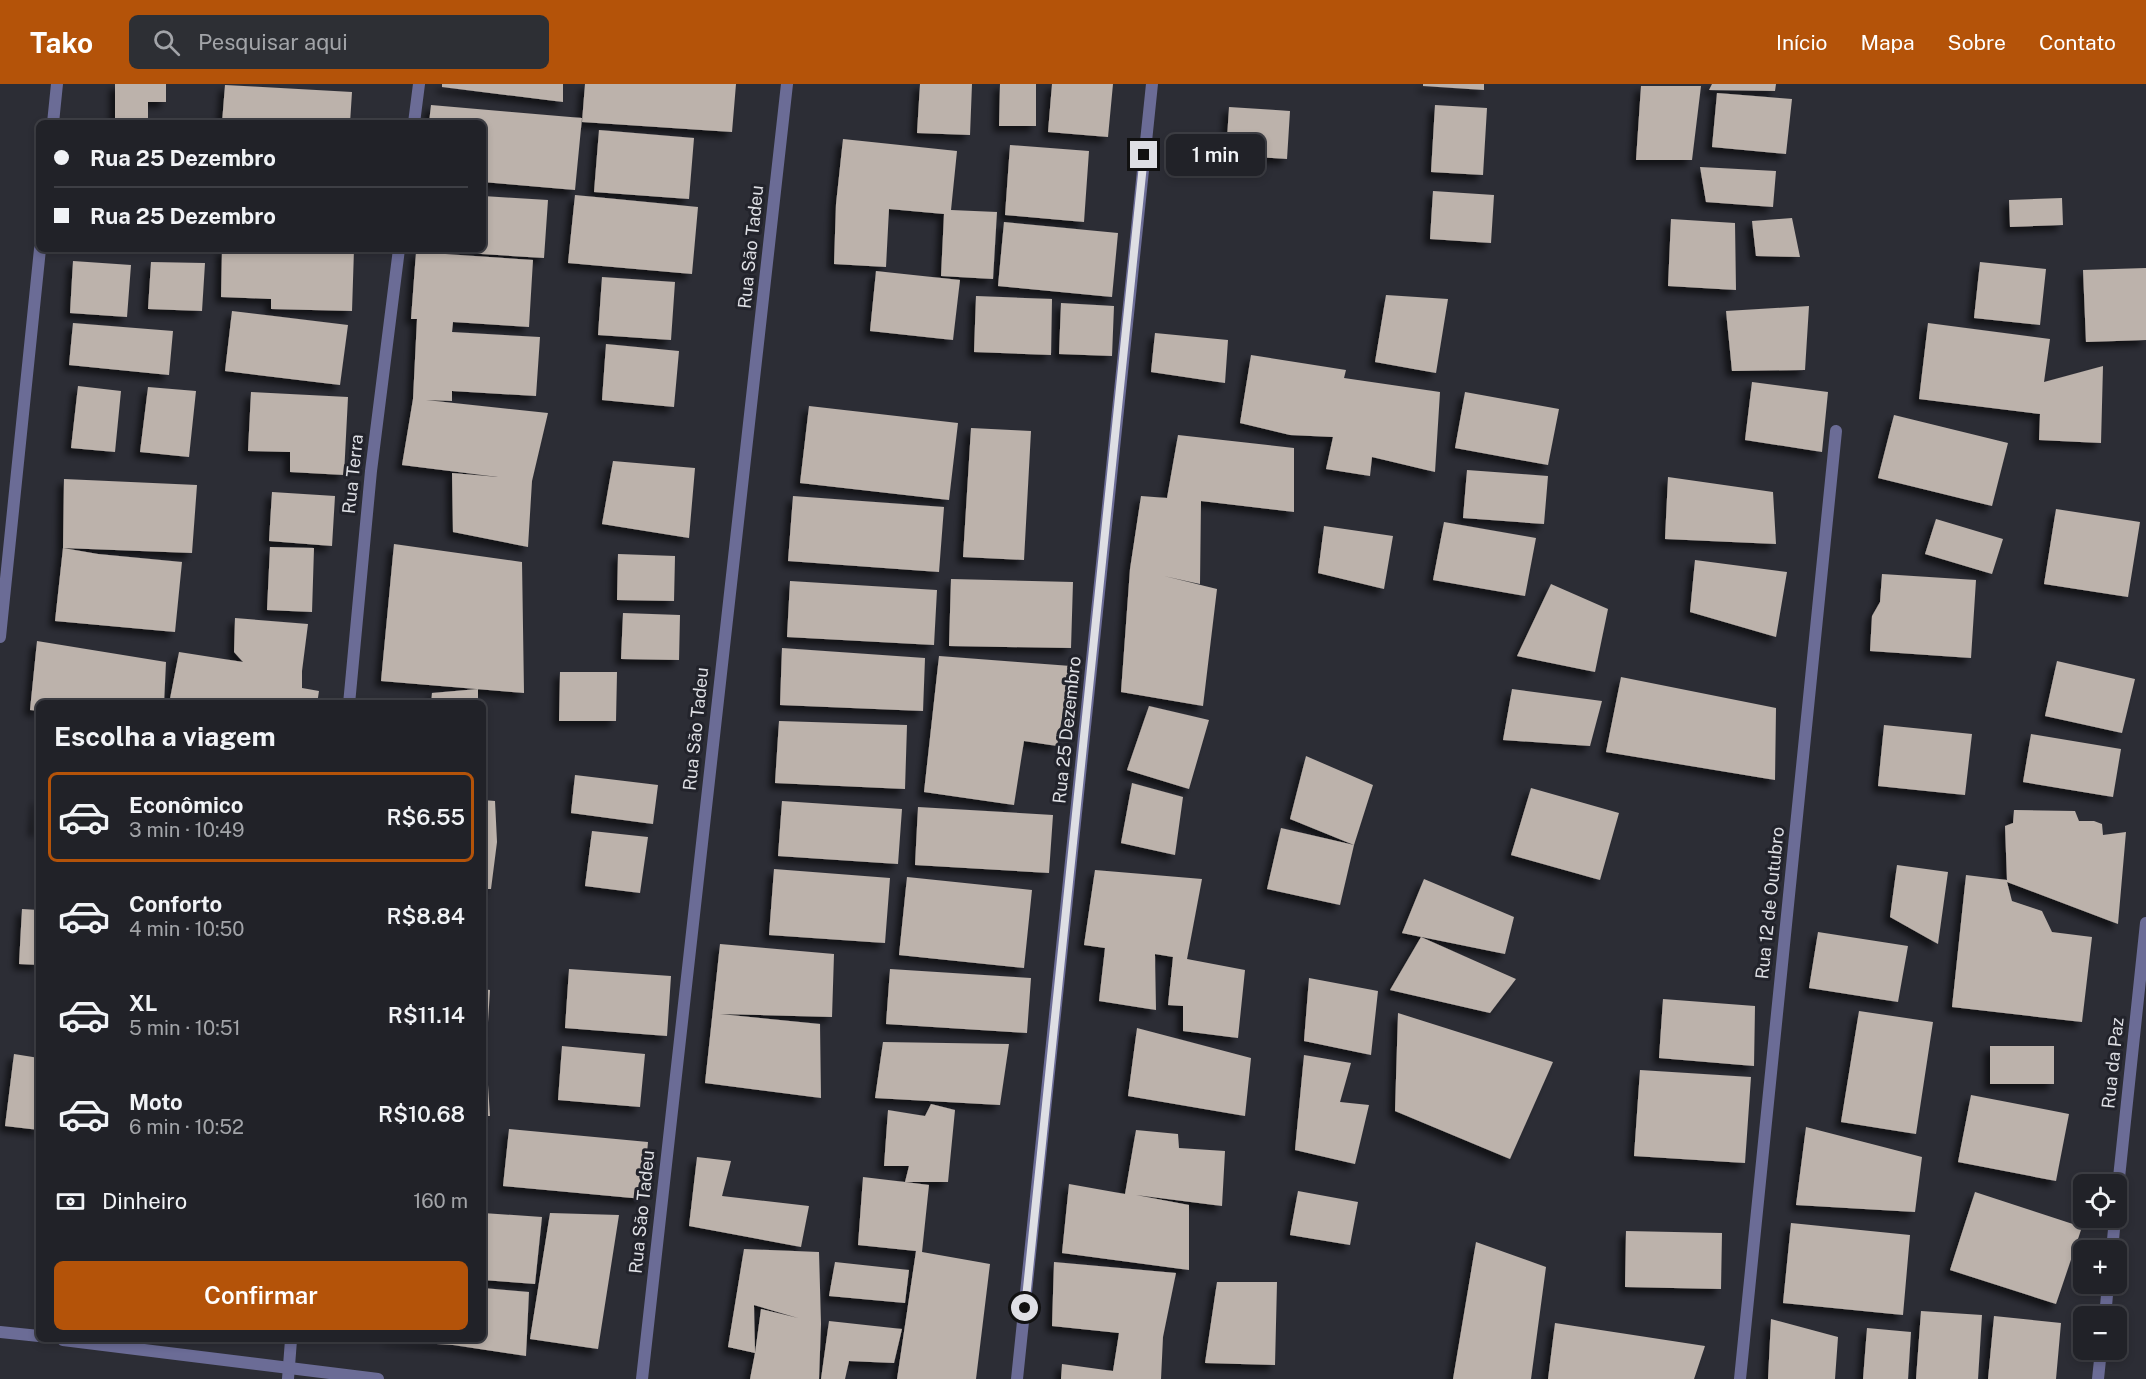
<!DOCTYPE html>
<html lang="pt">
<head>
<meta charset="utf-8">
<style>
	:root { --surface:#212228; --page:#2d2f34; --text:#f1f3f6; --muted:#a2a4a8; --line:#3e3f45; --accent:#b45309 }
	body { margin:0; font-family:"Public Sans",sans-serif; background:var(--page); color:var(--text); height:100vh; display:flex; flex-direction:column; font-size:22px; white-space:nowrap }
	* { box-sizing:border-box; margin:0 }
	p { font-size:20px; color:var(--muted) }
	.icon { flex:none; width:33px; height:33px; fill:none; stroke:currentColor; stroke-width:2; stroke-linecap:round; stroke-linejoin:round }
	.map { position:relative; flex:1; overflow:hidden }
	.side { position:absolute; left:36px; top:616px; width:450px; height:642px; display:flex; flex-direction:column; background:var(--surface); border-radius:9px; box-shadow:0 3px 9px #0003,0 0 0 2px var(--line) }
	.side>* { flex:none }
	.hud { position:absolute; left:36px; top:36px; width:450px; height:132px; border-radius:9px; box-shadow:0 3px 9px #0003,0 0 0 2px var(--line); display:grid; align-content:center; height:132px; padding:0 18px; background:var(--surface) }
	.controls { position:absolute; left:2073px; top:1090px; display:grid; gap:12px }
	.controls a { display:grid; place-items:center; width:54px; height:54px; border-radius:9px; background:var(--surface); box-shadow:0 3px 9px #0003,0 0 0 2px var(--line); font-size:30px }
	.end { position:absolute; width:27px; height:27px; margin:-14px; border:8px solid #dedfe4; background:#111; box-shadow:0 0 0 3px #111 }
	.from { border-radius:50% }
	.bubble { position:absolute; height:42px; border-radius:9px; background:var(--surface); box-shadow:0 3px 9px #0003,0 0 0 2px var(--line); font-size:20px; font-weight:600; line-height:42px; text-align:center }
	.hud b { display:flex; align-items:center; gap:21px; height:57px; font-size:22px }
	.hud b+b { border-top:2px solid var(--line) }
	.hud i { width:15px; height:15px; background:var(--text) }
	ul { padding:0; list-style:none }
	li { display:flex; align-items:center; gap:18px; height:90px; margin:0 12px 9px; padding:0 6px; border:3px solid transparent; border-radius:9px }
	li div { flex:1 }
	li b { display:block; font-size:22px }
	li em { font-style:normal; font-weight:600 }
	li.current { border-color:var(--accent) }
	li>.icon { width:54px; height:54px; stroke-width:1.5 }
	h2 { padding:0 18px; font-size:27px; line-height:72px }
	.pay { display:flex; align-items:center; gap:15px; height:66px; padding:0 18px; font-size:22px }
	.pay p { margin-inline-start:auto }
	.primary-button { display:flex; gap:12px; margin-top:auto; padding:12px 18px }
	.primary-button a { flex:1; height:69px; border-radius:9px; background:var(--accent); color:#fff; font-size:24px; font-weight:600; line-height:69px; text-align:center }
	header { display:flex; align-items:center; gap:36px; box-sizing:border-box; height:84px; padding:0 30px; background:var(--accent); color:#fff }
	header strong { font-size:28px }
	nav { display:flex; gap:33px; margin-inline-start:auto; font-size:21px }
	.search { width:420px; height:54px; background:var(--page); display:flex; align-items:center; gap:15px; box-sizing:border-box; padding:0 21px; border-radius:9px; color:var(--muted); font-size:22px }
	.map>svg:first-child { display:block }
</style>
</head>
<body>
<header>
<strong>Tako</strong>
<div class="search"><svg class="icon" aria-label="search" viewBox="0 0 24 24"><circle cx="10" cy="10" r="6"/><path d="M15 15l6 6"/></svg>Pesquisar aqui</div>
<nav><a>Início</a><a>Mapa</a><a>Sobre</a><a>Contato</a></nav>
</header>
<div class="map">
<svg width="2146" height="1295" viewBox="0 0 2146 1295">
	<defs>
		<filter id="shadow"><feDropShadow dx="-5.5" dy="5.5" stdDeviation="3" flood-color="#0009"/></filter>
	</defs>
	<rect width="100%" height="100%" fill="#2c2d35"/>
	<path fill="#bcb2ab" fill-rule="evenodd" filter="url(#shadow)" d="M115 0H166V18H148V38H115Z
		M442 0H563V18L442 3Z
		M585 0H736L732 48 582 38Z
		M920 0H972L970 51 917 49Z
		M1000 0H1036V42H999Z
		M1052 0H1113L1108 53 1048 48Z
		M1423 0H1484V6L1423 2Z
		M1712 0H1776L1775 7 1709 6Z
		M225 1 352 8 350 39H222Z
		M1641 2H1701L1692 76H1636Z
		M1717 9 1792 15 1786 70 1712 63Z
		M431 21 582 34 575 106 483 98V39H429Z
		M1435 21 1487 24 1483 91 1431 88Z
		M1229 23 1290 27 1287 75 1226 71Z
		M599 46 694 54 689 115 594 108Z
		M843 55 957 67 951 126 997 128 993 195 941 192 944 130 889 125 886 183 834 180 836 120Z
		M1010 61 1089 67 1084 138 1005 131Z
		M1700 83 1776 87 1773 123 1706 118Z
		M1433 107 1494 111 1491 159 1430 155Z
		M575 111 698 123 692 190 568 179Z
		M483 112 548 116 544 174 449 168V165H483Z
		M2062 114 2063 141 2010 143 2009 116Z
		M1792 134 1800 173 1756 172 1752 137Z
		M1671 135 1735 139 1736 206 1668 202Z
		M1004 138 1118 149 1112 213 998 202Z
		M222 165H354L352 227 271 225V215L221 213Z
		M416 168 533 176 529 243 453 238 452 248 540 253 536 312 452 307V317L426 316 548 329 532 397 528 463 453 448 452 389 498 393 402 381 413 315 417 235H411Z
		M73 177 131 181 127 233 70 229Z
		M151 178 205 179 202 227 148 225Z
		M1980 178 2046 185 2040 241 1974 234Z
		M2146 184V256L2086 258 2083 186Z
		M876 187 960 196 953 256 870 247Z
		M602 193 675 198 671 256 598 251Z
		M1386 211 1448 215 1436 289 1375 278Z
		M976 212 1052 215 1051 271 974 268Z
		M1061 219 1114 222 1112 272 1059 270Z
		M1809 222 1805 286 1732 287 1726 227Z
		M232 227 348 241 340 301 225 287Z
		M73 239 173 247 169 291 69 281Z
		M1928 239 2050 255 2044 298 2103 282 2101 359 2039 356 2040 330 1919 315Z
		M1155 249 1228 256 1225 299 1151 288Z
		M606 260 679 267 674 323 602 316Z
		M1251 271 1346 286 1344 294 1440 308 1435 388 1372 373 1370 392 1326 385 1333 353 1290 351 1240 339Z
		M1752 298 1828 308 1822 368 1745 356Z
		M78 302 121 307 115 368 71 364Z
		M148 303 196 307 189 373 140 368Z
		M251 308 348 313 344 391 290 388V368L248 367Z
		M1465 308 1559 325 1548 381 1455 364Z
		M809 322 958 339 949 416 800 399Z
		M1894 331 2008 359 1992 422 1878 394Z
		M971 344 1031 347 1024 476 963 473Z
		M1178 351 1294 364V428L1201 417 1200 500 1164 492 1217 505 1203 622 1121 608 1130 485 1141 412 1167 414Z
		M613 377 695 384 689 454 602 440Z
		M1467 386 1548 392 1544 440 1463 434Z
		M1668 393 1773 408 1776 460 1665 455Z
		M64 395 197 401 192 469 63 464Z
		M272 408 335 412 332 462 269 457Z
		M793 412 944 423 939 488 788 477Z
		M2056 425 2140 438 2128 513 2044 500Z
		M1936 435 2003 455 1992 490 1925 470Z
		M1444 438 1536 454 1525 512 1433 496Z
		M1324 442 1393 452 1384 505 1318 489Z
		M394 460 522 478 524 609 381 597Z
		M270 463 314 464 312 528 267 526Z
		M63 464 98 470 182 478 175 548 55 537Z
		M618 470 675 472 674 517 617 516Z
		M1695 476 1787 488 1776 553 1690 528Z
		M1882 490 1976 496 1971 574 1870 567 1872 532 1880 518Z
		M951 495 1073 498 1071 564 949 562Z
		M790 497 937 506 934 561 787 553Z
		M1551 500 1608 525 1595 588 1517 572Z
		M623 529 680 531 679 576 621 575Z
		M235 534 308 540 302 587V604L319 607 317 620H169L179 568 243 578 234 568Z
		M37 557 166 578 164 620H39V627L30 626Z
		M782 564 925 574 923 627 780 621Z
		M939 572 1071 582 1057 662 1024 657 1014 721 924 708Z
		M2057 577 2135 595 2122 649 2045 632Z
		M560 588H617L616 637H559Z
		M1621 593 1776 624 1775 696 1606 668Z
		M478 605V620H431L432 609Z
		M1512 605 1602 617 1590 662 1503 656Z
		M1149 622 1209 636 1189 705 1127 686Z
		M779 637 907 641 905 705 775 699Z
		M1884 641 1972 650 1965 711 1878 702Z
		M2031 650 2121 665 2113 713 2023 698Z
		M1306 672 1373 701 1354 761 1340 821 1267 805 1281 744 1354 761 1290 735Z
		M575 691 658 701 653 740 571 729Z
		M1132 699 1183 713 1175 771 1121 759Z
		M1531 704 1619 729 1600 796 1511 771Z
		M37 714H39V747H34Z
		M483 716 495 717 497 758 491 805H483Z
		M782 717 902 725 898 780 778 772Z
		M918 723 1053 731 1049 789 915 781Z
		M2014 726 2075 727 2079 737H2094L2102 740 2103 751 2126 748 2118 840 2007 798 2012 817 2042 827 2052 848 2092 853 2082 938 1952 923 1966 791 2007 796 2005 742 2013 739Z
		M592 747 648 753 640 809 585 802Z
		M1897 781 1948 788 1938 860 1890 833Z
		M774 785 890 794 885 859 769 851Z
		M1095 786 1202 795 1187 875 1245 886 1238 954 1183 947V922L1168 921 1173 873 1155 870 1156 926 1099 917 1105 864 1084 861Z
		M907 793 1032 806 1024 884 899 871Z
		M1424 795 1514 833 1505 870 1402 849Z
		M22 825 39 826V881L19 880Z
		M1818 848 1908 862 1898 918 1809 904Z
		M1421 853 1516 895 1490 929 1390 906Z
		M720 860 834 870 832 933 720 930 820 940 821 1014 705 999Z
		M569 885 671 892 667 952 565 944Z
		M890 885 1031 894 1027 949 886 940Z
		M1309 894 1378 907 1371 971 1304 957Z
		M483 905 490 906 486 970 490 1032H483Z
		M1663 915 1755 922 1754 982 1659 974Z
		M1859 927 1933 938 1916 1050 1841 1038Z
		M1398 929 1553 978 1510 1075 1395 1027Z
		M1137 944 1251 974 1245 1032 1128 1012Z
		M883 958 1009 960 1000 1021 875 1014Z
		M562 962 645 970 640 1023 558 1016Z
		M1990 962H2054V1000H1990Z
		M14 970 39 974V1046L5 1042Z
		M1304 971 1351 979 1340 1018 1369 1021 1355 1080 1295 1066Z
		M1640 986 1751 993 1745 1079 1634 1072Z
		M1971 1011 2069 1030 2056 1097 1958 1078Z
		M931 1020 955 1026 948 1098H905L929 1101 922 1168 990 1180 976 1295H897L916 1167 858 1161 863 1093 905 1098 909 1082H884L888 1026 925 1032Z
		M1806 1043 1922 1073 1915 1128 1796 1121Z
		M509 1045 648 1058 643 1115 503 1102Z
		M1136 1046 1178 1050 1179 1064 1225 1067 1222 1122 1136 1111 1189 1121V1186L1062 1169 1069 1100 1125 1110Z
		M697 1073 731 1077 722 1112 809 1122 801 1163 689 1142Z
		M1298 1107 1358 1118 1350 1161 1290 1151Z
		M1975 1108 2082 1143 2056 1220 1950 1186Z
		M483 1129 542 1133 535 1200 483 1196Z
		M550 1129 619 1131 598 1265 530 1255Z
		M1791 1139 1910 1151 1903 1231 1783 1219Z
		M1626 1147 1722 1149 1721 1205 1625 1203Z
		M1476 1158 1546 1183 1531 1295H1453Z
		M744 1165 819 1168 821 1240 819 1295H750L755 1269 728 1263ZM754 1221 798 1234 761 1225 755 1269Z
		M835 1178 909 1186 905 1219 829 1212Z
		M1054 1178 1176 1189 1163 1253 1161 1295H1061L1062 1280 1113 1287 1119 1249 1052 1242Z
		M1217 1198H1277L1275 1281 1205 1279Z
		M483 1204 529 1208 526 1272 453 1261 388 1257V1256H483Z
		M1921 1227 1982 1231 1978 1295H1916Z
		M1994 1232 2061 1239 2056 1295H1988Z
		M1771 1235 1838 1253 1835 1295H1768Z
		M829 1237 902 1245 894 1279 849 1277 845 1295H821Z
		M1555 1239 1705 1262 1694 1295H1548Z
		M1867 1244 1911 1248 1908 1295H1863Z"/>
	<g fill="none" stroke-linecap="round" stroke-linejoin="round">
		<path stroke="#6b6c96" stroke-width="12" d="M53 39 57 0
			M414 39 419 0
			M0 553 40 165
			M349 620 371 387 399 165
			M2116 1122 2146 839
			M2112 1167 2115 1134
			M2105 1233 2108 1200
			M288 1295 291 1256
			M642 1295 787 0
			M1017 1295 1152 0
			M1740 1295 1836 347
			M2098 1295 2101 1266"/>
		<path stroke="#6b6c96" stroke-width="12" d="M0 1248 39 1252
			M63 1256 378 1295"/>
	</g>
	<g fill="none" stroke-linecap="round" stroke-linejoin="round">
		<path stroke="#dedfe4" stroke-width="8" d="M1025 1224 1144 71"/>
	</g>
	<g text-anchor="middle" stroke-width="6" stroke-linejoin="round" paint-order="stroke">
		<g font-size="18" fill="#dedfe4" stroke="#22232b">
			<text transform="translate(751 163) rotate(-84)" y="6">Rua São Tadeu</text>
			<text transform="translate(353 390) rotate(-84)" y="6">Rua Terra</text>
			<text transform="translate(696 645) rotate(-84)" y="6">Rua São Tadeu</text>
			<text transform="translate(1067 646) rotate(-84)" y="6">Rua 25 Dezembro</text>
			<text transform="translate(1770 819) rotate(-84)" y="6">Rua 12 de Outubro</text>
			<text transform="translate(2113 979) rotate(-84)" y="6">Rua da Paz</text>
			<text transform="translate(642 1128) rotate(-84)" y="6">Rua São Tadeu</text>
		</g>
	</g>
</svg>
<div class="controls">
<a><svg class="icon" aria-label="locate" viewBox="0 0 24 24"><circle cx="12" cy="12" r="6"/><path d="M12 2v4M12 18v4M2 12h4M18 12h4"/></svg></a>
<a>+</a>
<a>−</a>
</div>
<i class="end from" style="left:1025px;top:1224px"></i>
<i class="end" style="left:1144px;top:71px"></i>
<div class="bubble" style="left:1166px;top:50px;width:99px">1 min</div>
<div class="hud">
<b><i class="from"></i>Rua 25 Dezembro</b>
<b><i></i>Rua 25 Dezembro</b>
</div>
<section class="side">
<h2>Escolha a viagem</h2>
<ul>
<li class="current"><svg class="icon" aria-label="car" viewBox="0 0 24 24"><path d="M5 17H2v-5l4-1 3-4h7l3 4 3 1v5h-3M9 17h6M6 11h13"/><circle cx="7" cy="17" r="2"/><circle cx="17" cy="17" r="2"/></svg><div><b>Econômico</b><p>3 min · 10:49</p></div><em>R$6.55</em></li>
<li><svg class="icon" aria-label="car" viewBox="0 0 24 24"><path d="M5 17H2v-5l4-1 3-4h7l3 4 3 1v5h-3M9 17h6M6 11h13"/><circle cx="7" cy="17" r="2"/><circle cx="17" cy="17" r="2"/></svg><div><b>Conforto</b><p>4 min · 10:50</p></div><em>R$8.84</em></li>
<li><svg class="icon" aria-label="car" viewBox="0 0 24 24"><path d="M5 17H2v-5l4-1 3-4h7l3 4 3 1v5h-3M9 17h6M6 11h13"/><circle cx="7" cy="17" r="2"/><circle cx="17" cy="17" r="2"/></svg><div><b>XL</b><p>5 min · 10:51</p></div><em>R$11.14</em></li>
<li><svg class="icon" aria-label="car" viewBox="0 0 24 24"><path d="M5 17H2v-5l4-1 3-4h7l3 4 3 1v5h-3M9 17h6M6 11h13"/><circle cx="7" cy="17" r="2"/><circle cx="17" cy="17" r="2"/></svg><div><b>Moto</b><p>6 min · 10:52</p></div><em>R$10.68</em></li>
</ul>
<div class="pay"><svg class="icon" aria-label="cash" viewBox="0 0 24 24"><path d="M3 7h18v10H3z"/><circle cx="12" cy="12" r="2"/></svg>Dinheiro<p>160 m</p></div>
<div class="primary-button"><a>Confirmar</a></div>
</section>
</div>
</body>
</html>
